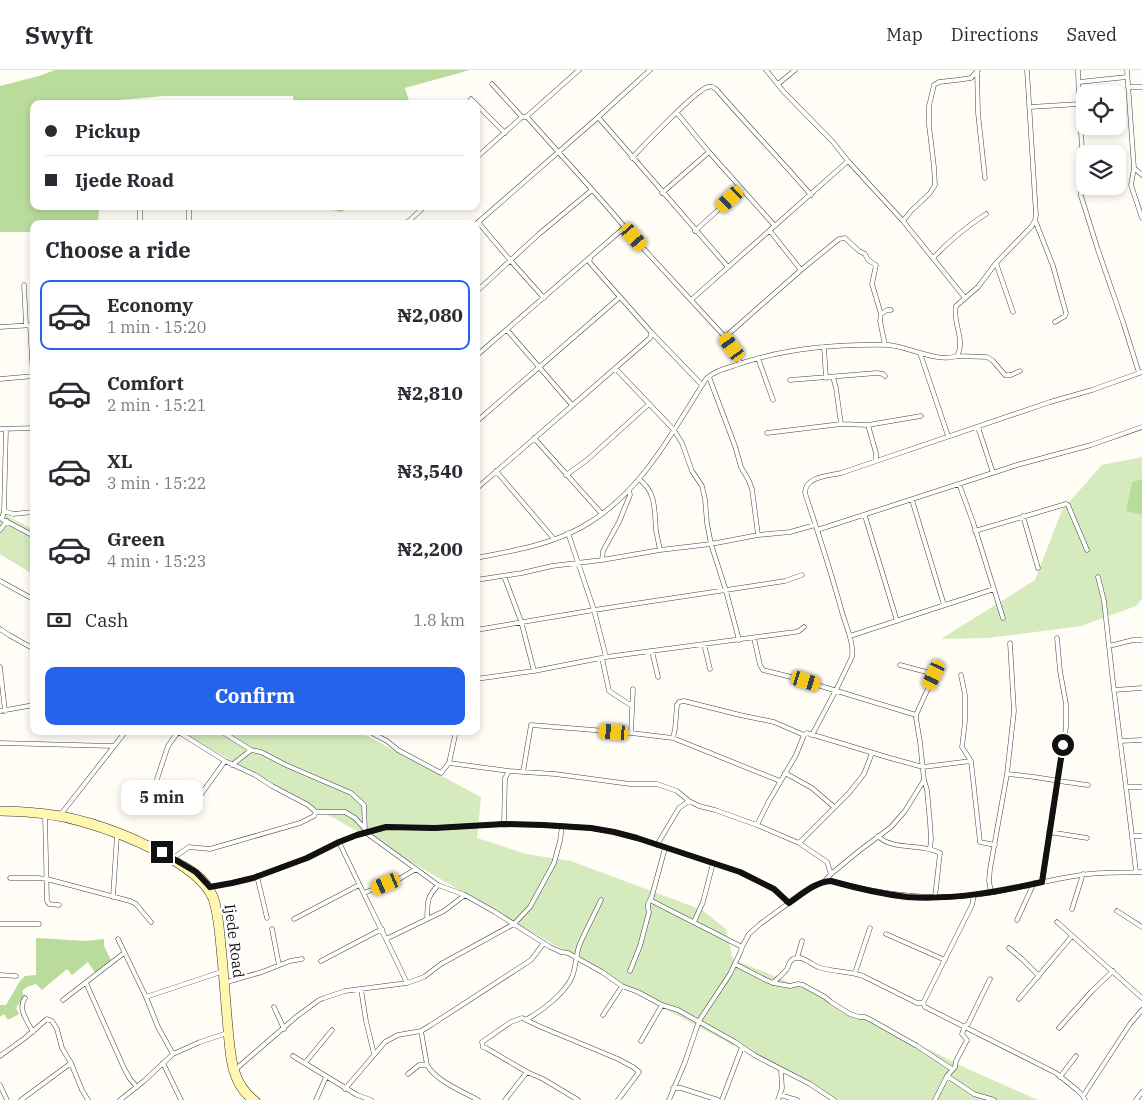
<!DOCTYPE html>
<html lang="en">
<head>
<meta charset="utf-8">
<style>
	:root { --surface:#fff; --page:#f7f7f7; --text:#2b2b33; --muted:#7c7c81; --line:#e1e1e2; --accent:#2563eb }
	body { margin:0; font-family:"IBM Plex Serif",serif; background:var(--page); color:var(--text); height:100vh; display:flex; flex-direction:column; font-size:19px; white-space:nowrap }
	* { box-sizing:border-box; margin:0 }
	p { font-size:16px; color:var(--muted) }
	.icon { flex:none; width:28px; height:28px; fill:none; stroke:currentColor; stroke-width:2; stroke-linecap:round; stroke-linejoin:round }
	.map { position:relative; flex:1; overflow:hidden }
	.drawer { position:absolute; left:30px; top:150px; width:450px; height:515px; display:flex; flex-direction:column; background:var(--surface); border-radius:10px; box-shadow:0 2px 8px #0003 }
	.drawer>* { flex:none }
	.hud { position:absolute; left:30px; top:30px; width:450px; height:110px; border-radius:10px; box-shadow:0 2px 8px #0003; display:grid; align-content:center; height:110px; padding:0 15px; background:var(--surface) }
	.tools { position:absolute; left:1076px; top:15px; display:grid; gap:10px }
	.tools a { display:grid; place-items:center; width:50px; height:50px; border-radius:10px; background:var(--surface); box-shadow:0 2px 8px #0003; font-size:25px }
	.end { position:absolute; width:22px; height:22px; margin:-11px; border:6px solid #111; background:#fff; box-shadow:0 0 0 2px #fff }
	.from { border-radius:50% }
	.bubble { position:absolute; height:35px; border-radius:10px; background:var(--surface); box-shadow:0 2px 8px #0003; font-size:16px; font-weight:800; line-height:35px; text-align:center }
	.car { position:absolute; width:15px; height:30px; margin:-15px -8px; border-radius:6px; box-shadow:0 0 4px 1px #0007; background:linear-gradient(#f5c518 24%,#345 0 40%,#f5c518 0 76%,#345 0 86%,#f5c518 0) }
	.hud b { display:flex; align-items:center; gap:18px; height:48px; font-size:19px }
	.hud b+b { border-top:1px solid var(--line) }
	.hud i { width:12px; height:12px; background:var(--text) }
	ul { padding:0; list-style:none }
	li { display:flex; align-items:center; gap:15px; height:70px; margin:0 10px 8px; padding:0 5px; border:2px solid transparent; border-radius:10px }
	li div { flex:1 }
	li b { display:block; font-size:19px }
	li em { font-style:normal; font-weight:800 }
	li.on { border-color:var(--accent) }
	li>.icon { width:45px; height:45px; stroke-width:1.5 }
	h2 { padding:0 15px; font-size:22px; line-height:60px }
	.pay { display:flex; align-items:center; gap:12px; height:55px; padding:0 15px; font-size:19px }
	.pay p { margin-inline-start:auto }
	.button { display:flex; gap:10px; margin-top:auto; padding:10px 15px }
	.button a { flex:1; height:58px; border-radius:10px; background:var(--accent); color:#fff; font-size:20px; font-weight:800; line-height:58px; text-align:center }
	header { display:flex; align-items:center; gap:30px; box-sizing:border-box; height:70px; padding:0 25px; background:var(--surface); border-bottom:1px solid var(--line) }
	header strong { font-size:24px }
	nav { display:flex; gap:28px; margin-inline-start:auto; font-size:18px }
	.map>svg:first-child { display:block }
</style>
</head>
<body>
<header>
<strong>Swyft</strong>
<nav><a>Map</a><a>Directions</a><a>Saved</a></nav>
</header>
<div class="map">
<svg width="1142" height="1030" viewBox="0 0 1142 1030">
	<rect width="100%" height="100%" fill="#fffdf5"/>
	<path fill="#d5ebbd" d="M1142 387V409L1132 412 1127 441 1142 445V529L1136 536 1081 556 988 568 941 569 1035 510 1062 440 1102 395Z
		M0 442 34 460V505L0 484Z
		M191 661H358L481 727 477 768 526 784 571 791 702 840 726 859 733 889 810 921 968 999 1038 1030H836L665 939 380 774 188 666Z"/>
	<path fill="#b9dc9c" d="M55 0H470L405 18 410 34H294L293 26H163L110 31 109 34H34V136H99L98 154H34V162H0V16L39 6Z
		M319 136H356L340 142Z
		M1142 409V445L1126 441 1132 412Z
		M36 868 86 871 104 869V876L111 890 95 903 88 892 72 905 67 899 42 920 36 914 27 917 22 921 24 926 16 938 19 944 8 950 4 944 0 947V935H6L20 911 25 906 36 905Z"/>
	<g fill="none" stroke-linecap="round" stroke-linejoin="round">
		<defs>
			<path id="street" d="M766 0 784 22 833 72 848 91 903 151 965 228
				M1078 0 1079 34 1084 106 1080 115 1081 126 1098 180 1123 252 1139 303
				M1127 0 1134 98 1131 115 1142 148
				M977 1 978 43 985 108
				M1079 12 1127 7
				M492 14 522 47
				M778 14 795 0
				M1128 17H1142
				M471 29 505 63
				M1030 37 1079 34
				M677 43 709 82 775 156
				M526 47 579 0
				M598 47 728 197
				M476 88 522 47H527L604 133 642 177 725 267 737 284 740 293
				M632 88C643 76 697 19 708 17 712 16 713 17 716 19 747 55 780 89 811 125
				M1134 98 1142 105
				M662 123 709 82
				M140 136V154
				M410 150 425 136
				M1035 150 1053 196 1066 243 1065 246 1055 252
				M903 151 911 141 930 123 935 115 934 97 929 55V36L934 15 939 12 957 10 971 8 978 0
				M478 152 510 190 544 228
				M189 154V136
				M404 154 410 150 413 154
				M476 154 595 50 650 0
				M695 161 741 119
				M770 161 801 200
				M933 188C949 171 966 157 986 144
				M590 189 589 191 591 194 651 262 702 315
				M996 193 1013 242
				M24 215 26 255
				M476 222 539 164 592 120
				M691 230 848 91
				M881 244 887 240H891
				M30 255 33 306
				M0 257 34 255
				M507 260 572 335
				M725 267 801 200 839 169 845 168 859 181 865 184 868 190 876 195 872 214 881 244 880 251 885 275
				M824 277 826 308
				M920 283 948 366
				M476 286 625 157
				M957 286 987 287 993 291 1005 305H1011L1020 301
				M758 288 773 330
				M615 298 674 360 682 373 692 401 702 416 705 429 707 453 711 474 726 521 739 570
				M709 307 735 376 741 397 749 411 752 419 758 465
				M833 307 836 318 841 354
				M0 309 34 306
				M790 310 877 303 883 304 885 306
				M476 352 620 227
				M868 355 876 383V390
				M978 357 993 403
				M0 359 34 358
				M767 363 841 354 868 355 921 346
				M534 368 602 444
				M496 401 554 469
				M566 405 587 390 649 334
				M639 409C657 423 654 440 656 460 657 467 659 474 660 480
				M959 414 973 452 1003 548
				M476 419 650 268 651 265V262
				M912 430 944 535
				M4 441 13 444 34 442
				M865 446 897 551
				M1023 446 1038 498
				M0 448 34 466
				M2 449 4 441 6 359
				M0 460 7 451
				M817 460 1017 395 1091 375 1142 357
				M975 461 1066 434 1068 435 1087 480
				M568 463 594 540 606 587
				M476 488C512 481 550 475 582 457 641 424 671 364 706 309 713 302 723 299 733 296 783 278 837 274 889 275 909 277 938 293 957 286 966 270 952 252 956 236L978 217 996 193 1032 156 1035 150 1036 145 1027 0
				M602 490 603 481 619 452 630 425 629 420
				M504 506 521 551 534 601
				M1098 507 1104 531 1109 576
				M476 510 522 503 552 496 602 490 660 480 711 474 758 465 790 462 815 455
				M0 511 33 529
				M0 559 9 565 34 579
				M476 560 594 540 785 511 802 505
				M850 566 994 519
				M754 568 760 595 763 600 791 607 916 645
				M704 574 710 599
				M652 581 658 607
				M602 588 609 621 632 636
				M900 595 934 604V605L916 645V648L920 672 924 710 927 720 930 753 931 769 930 779
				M0 597 5 641
				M961 605 965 625V651L962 677 971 691 980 772 995 775
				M476 609 534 601 606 587 795 562 799 561 804 557
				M1114 620 1142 618
				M0 641 34 635
				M177 661 225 691 255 705 272 716 308 735 316 742H345L355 748 365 759
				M221 661 251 680 261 682 286 695 351 723 364 735 365 762 438 815 465 825 495 842 550 877 561 882 568 883 602 902 622 916 638 922 662 935 678 940 735 972 754 985 810 1014 834 1030
				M368 661 387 671 398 680 441 703 449 693 456 661
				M178 662 168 676 157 709V714L158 717 192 734H194L225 691
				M631 663 633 619
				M812 665 836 620 852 587C854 573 846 556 842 542 831 502 818 462 805 423 805 406 829 406 841 403L1050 332 1092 320 1142 302
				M673 668 675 659 677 635 679 632 684 631 740 645 774 652 804 665
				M1120 671 1142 670
				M0 673 113 676
				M449 693 509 701
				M232 695 251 680
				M523 702 531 655 631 663 673 668 780 711
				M785 703 812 718 834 737
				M1007 704C1034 706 1061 712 1088 715
				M1127 717H1142
				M61 744 126 661
				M45 746 47 831 49 834 59 835
				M504 754 505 708 509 701 555 704 630 714H657L677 721 689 731 699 736 715 740 757 755
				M1049 762 1087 768
				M878 766C892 781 923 773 940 783L935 827
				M1132 766H1142
				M339 772C361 819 385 866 407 913
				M799 773 849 723 864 704 872 683
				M657 775 679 738 689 731
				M173 788 189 777 210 779 300 753 314 746 316 742
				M1136 802C1128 727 1117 652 1109 576L1133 570H1142
				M831 804 827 792 799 773 757 755 769 731 796 685 804 665 807 663 890 688 923 697 971 691
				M257 806 267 848
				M10 808H38L47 809 130 831 136 834 151 852
				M824 812 831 804 859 781 891 757 905 741 924 710
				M1042 812 1066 657V634L1060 601 1057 568
				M210 817 232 813 253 808 307 788 339 772 357 765 387 757 435 758 504 754 543 755 591 758 614 762 637 768 740 802 774 819 789 833
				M991 822 989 811 990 799 1007 704 1014 641 1010 573
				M364 823 386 814 394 812 416 799
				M974 825 972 835 923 933 925 937 1056 1003 1077 1020 1083 1026 1085 1030
				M113 827 117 765
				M650 830 742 877
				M1072 839 1083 804
				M1117 841 1142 857
				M294 849 359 815
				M427 849C428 831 426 829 438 815
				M1017 850 1034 813
				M694 852 703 832 713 793
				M1057 852 1142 928
				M0 854H39
				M272 859 279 895
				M886 864 945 890
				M118 869 146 927 158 957 173 984 200 972 227 963
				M386 869 444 841 465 825
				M1009 878 1022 889 1039 906
				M797 888 802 871
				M321 891 382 859
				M735 894 766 910 773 913 790 916 798 914 803 915 825 927 831 932 850 944 859 947H865L871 950 917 976 952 999
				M630 901 640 876 649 842 648 838V834L652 826 665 778
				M855 903 870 858
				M0 905 16 906
				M227 912 262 902 290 891 302 889
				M86 913 124 998 130 1009 137 1017
				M773 913C778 908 783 904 787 899 789 895 789 891 793 889 800 884 811 894 818 897 832 902 849 901 863 906L917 933H923
				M361 919 366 951 374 984
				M146 927 221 902
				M25 928C17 939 28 952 33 962
				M1019 929 1072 866
				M63 930 124 883
				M274 937 284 959
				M603 945 622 916
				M527 949C542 941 565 923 572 907 576 897 576 886 579 876 585 862 594 845 601 830
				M1059 958 1091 922 1113 901
				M421 961 427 995C436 1011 462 1021 478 1030
				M641 971 662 935
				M0 986 25 968 47 949 52 951 57 959 62 978 71 993 82 1020 88 1030
				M293 986 357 1025 371 1030
				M163 993 181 1030
				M305 993 332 960
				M236 999 296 947 319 930 324 928 345 921 407 913 424 907 441 894 514 854 530 837 554 793 560 771 562 756
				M408 1004 419 995H427
				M947 1006 974 1024 994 1030
				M1060 1007 1076 986
				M0 1015 7 1030
				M673 1018H681L718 1030
				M345 1019 385 972 398 965 421 961 431 955 528 892 531 890 544 873
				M780 1025 797 1030
				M1083 1026 1130 954 1142 940
				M21 1030 71 993
				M120 1030 144 1011 173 984
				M316 1030 326 1007
				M505 1030 527 1002
				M578 1030 543 1009 527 1002 486 978 483 977 482 972 511 952 522 948 541 957 618 989 633 997 639 1002 618 1030
				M669 1030 685 992 699 951 730 904 740 883 742 877 749 864 760 854 811 817 824 812 831 811C878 824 926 831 975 825 1011 821 1045 810 1081 805 1101 802 1122 803 1142 802
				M722 1030 742 977
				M778 1030 782 1018 781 1000
				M935 1030 947 1006 955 997 956 991 967 970 962 964 965 956 968 954 990 909
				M1136 1030 1142 1022"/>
			<path id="secondary" d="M0 739C20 739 41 741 61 744 102 752 145 769 180 792 185 795 191 798 196 802 204 808 211 817 215 826 221 841 222 869 224 886 226 910 228 934 230 958 233 986 233 1012 257 1030
				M0 743C28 743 56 746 83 754 118 764 196 794 211 829 217 845 218 871 220 888 222 912 224 936 226 960 228 985 229 1013 250 1030"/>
		</defs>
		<use href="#street" stroke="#444" stroke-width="5"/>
		<use href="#secondary" stroke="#333" stroke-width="6"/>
		<use href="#street" stroke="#fff" stroke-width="4"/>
		<use href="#secondary" stroke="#fff6b0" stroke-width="5"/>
	</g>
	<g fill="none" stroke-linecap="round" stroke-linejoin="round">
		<path stroke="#111" stroke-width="6" d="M162 782 196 802 210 817 232 813 253 808 307 788 339 772 357 765 386 757 435 758 504 754 543 755 591 758 614 762 637 768 740 802 774 819 789 833C802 824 815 812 831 811 856 818 882 824 907 827 953 830 998 822 1042 812L1063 675"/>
	</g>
	<g text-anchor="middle" stroke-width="5" stroke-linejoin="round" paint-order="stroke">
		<g font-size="15" fill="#111" stroke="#fff">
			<text transform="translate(234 871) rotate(83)" y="5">Ijede Road</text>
		</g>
	</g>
</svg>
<div class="tools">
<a><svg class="icon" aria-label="locate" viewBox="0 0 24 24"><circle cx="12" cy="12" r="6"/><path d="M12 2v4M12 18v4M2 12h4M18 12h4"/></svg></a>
<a><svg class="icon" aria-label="layers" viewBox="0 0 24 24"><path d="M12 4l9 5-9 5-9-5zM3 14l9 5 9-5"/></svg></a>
</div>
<i class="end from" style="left:1063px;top:675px"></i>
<i class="end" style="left:162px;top:782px"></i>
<div class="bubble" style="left:121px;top:710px;width:82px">5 min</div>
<i class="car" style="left:730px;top:129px;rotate:227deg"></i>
<i class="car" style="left:634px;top:167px;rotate:139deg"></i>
<i class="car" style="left:732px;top:277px;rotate:324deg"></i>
<i class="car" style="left:934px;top:605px;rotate:205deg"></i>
<i class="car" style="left:806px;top:611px;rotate:107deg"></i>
<i class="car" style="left:614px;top:662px;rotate:275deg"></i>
<i class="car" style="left:386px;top:814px;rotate:247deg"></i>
<div class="hud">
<b><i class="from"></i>Pickup</b>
<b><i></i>Ijede Road</b>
</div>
<section class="drawer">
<h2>Choose a ride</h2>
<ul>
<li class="on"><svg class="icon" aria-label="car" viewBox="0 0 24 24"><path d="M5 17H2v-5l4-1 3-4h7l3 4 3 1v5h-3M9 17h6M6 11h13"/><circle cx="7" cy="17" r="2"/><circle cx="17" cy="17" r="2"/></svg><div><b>Economy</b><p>1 min · 15:20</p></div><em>₦2,080</em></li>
<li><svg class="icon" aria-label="car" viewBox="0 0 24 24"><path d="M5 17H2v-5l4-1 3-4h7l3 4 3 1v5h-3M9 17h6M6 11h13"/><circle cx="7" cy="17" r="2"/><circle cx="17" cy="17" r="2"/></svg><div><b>Comfort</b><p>2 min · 15:21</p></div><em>₦2,810</em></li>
<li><svg class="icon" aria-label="car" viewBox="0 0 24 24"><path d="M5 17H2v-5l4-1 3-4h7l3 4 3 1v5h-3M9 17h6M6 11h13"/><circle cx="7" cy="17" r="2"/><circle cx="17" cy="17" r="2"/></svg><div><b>XL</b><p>3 min · 15:22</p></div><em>₦3,540</em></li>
<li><svg class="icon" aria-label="car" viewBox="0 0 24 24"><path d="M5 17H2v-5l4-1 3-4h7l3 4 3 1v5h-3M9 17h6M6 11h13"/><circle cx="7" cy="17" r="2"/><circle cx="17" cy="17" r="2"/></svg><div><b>Green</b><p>4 min · 15:23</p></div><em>₦2,200</em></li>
</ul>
<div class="pay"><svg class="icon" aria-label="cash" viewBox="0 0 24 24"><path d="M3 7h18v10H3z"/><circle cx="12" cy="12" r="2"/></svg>Cash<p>1.8 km</p></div>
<div class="button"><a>Confirm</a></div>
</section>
</div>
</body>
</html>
